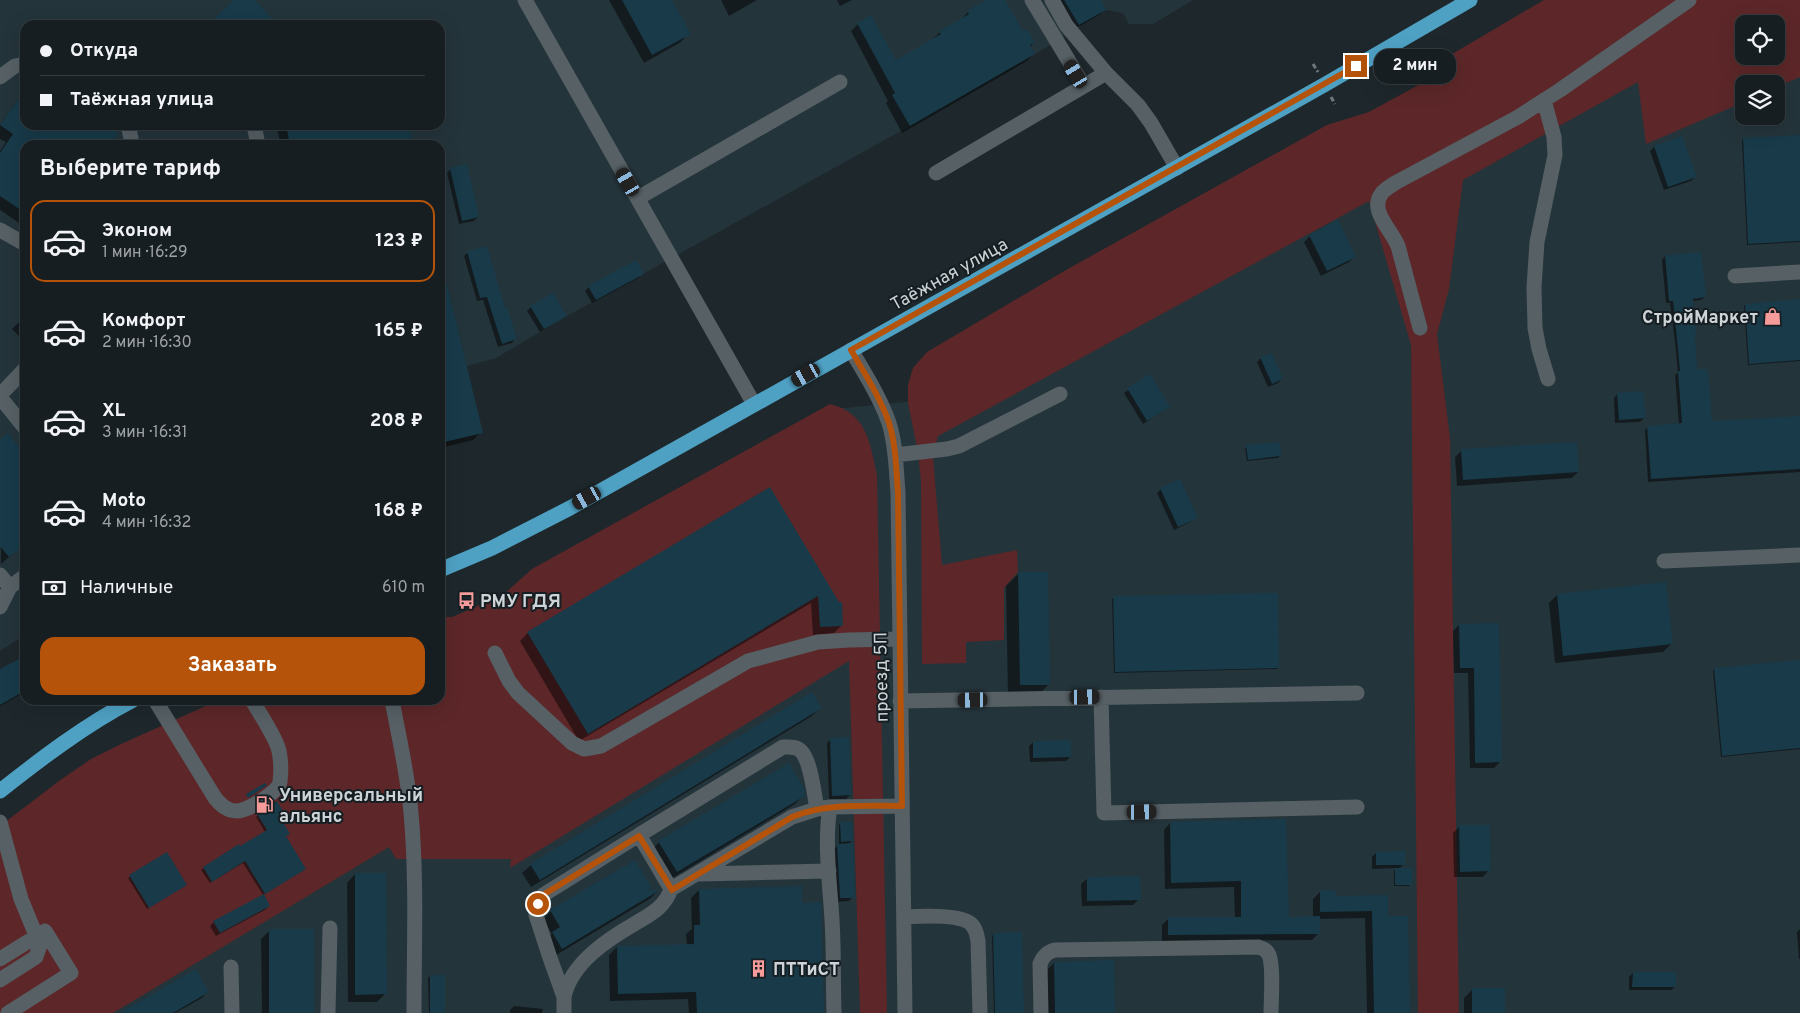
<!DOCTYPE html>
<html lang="ru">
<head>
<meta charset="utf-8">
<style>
	:root { --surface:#161e21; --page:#1f272a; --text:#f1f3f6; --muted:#9ea2a5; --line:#353c3f; --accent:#b45309 }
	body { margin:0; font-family:Overpass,sans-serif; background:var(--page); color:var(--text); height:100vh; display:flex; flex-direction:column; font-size:19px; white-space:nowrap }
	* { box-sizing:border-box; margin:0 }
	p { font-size:16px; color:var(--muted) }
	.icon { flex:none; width:28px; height:28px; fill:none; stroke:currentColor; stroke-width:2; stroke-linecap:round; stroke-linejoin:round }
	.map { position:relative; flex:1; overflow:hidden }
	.panel { position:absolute; left:20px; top:140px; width:425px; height:565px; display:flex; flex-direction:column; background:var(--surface); border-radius:15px; box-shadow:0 5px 20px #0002,0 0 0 1px var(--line) }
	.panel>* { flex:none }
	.banner { position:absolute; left:20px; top:20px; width:425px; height:110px; border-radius:15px; box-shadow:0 5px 20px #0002,0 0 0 1px var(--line); display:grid; align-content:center; height:110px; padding:0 20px; background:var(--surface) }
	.fabs { position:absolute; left:1735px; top:15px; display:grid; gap:10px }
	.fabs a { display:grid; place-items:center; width:50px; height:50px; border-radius:10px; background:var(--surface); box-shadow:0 5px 20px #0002,0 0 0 1px var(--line); font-size:25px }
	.end { position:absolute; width:22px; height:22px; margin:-11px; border:6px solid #b45309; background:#fff; box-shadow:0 0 0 2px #fff }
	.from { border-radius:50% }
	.bubble { position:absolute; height:35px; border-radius:15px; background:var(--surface); box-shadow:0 5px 20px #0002,0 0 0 1px var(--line); font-size:16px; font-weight:700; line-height:35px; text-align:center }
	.car { position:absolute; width:15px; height:30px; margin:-15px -8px; border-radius:6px; box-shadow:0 0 4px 1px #0007; background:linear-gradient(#222 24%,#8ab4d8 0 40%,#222 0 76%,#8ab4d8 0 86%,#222 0) }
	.banner b { display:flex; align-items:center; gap:18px; height:48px; font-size:19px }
	.banner b+b { border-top:1px solid var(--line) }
	.banner i { width:12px; height:12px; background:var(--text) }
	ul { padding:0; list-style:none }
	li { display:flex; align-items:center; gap:15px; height:82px; margin:0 10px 8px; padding:0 10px; border:2px solid transparent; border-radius:15px }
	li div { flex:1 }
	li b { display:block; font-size:19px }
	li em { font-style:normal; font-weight:700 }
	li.current { border-color:var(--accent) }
	li>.icon { width:45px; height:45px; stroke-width:1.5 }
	h2 { padding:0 20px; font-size:22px; line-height:60px }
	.pay { display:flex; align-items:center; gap:12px; height:55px; padding:0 20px; font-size:19px }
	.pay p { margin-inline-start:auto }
	.action { display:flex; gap:10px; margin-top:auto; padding:10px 20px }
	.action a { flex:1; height:58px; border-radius:15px; background:var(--accent); color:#fff; font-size:20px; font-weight:700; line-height:58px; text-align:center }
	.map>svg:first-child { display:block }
</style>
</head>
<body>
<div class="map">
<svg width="1800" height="1013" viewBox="0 0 1800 1013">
	<rect width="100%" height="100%" fill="#1e282c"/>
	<path fill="#24343b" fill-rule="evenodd" d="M0 0H1193L1153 24H1129L1123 13 1106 10 1079 25 1080 27 1035 54 910 126 567 316 496 358 467 366 440 443V145H25V635L0 651ZM25 25H440V125H25Z
		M1800 0V1013H0V901L440 700V629L442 628 835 409 935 399 1625 13ZM1744 24H1776V56H1744ZM1744 84H1776V116H1744Z"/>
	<path fill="#5d2729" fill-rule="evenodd" d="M1544 0H1800V77L1776 87V84H1744V102L1646 144 1638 82 1463 180 1449 289 1437 334 1450 438 1459 1013H1418L1411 345 1369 201 938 436 933 457 942 565 1017 550 1018 572 1004 588V640L966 642V663L922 664 921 482 918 452 908 403V385L913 368 927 352 1066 270 1327 125 1369 112 1422 83 1442 60ZM1744 24H1776V56H1744Z
		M830 404C867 413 870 443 877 475L887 1013H860L849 661 510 868 511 859H396L389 847 113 1013H0V826L59 781 91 759 119 745 219 700H440V617H452L503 595 532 569Z"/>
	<path fill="#0007" d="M609 0H671L689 33 681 42 644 63Z
		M721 0H757L729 16Z
		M837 0H852L840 6Z
		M988 0H1004L1023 32 1034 43 1030 47 1034 53 1027 61 902 133 886 103 888 101 851 31 858 24 895 62 932 40 940 32 961 20 968 12Z
		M1057 0H1099L1105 10 1099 15 1073 30Z
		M25 90V125H103L109 145H25V227L0 210V151L6 142 0 139V125Z
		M276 125H408L412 145H281Z
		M1800 136V242L1747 245 1742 141 1743 139Z
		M1682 138 1695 177 1691 181 1664 190 1650 151 1654 147Z
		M451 169 478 217 474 221 459 224 447 173Z
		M1310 236 1355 256 1349 262 1321 276 1304 242Z
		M468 252 515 339 512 343 498 347 483 300 477 301 464 256Z
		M1665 256 1705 297 1701 300 1692 301 1693 338 1696 371 1711 423 1800 417V472L1648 482 1645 430 1648 427 1679 425 1675 375 1678 373 1675 342 1670 303H1666L1662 260Z
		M440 260 481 432 473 440 440 448Z
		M642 274 638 278 592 303 585 291 589 287Z
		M1800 301V361L1748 365 1744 306 1745 305Z
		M531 307 565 316 540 332 527 311Z
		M25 316V336L22 339 12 329Z
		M1261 358 1282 379 1278 383 1268 387 1257 362Z
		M1149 376 1169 407 1143 424 1124 393Z
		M1617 394 1644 418 1640 422 1615 423 1614 398Z
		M0 441 25 457V543L1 564Z
		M1247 447 1280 456 1278 458 1247 461 1245 448Z
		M1462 450 1578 472 1572 478 1457 486 1455 457Z
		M769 488 842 625 834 633 813 635 811 603 579 741 520 641 528 633Z
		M1161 489 1196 517 1192 521 1174 530 1157 493Z
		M1018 574 1049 684 1037 696 1008 697 1006 586Z
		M1557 595 1672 643 1663 652 1555 663 1549 603Z
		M1114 598 1278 668 1277 669 1114 673 1112 599Z
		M1498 624 1500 762 1494 768H1470L1468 673H1454L1453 631 1459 625Z
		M25 657V692L0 706V671Z
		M1800 661V749L1721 757 1713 671 1714 669Z
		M820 708 812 716 531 887 522 873 531 865Z
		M831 739 850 795 846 799H829L827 743Z
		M1033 742 1070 757 1066 761 1030 762 1029 746Z
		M804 795 795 804 669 880 651 851 659 842Z
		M258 815 280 819 285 836 303 870 263 895 243 863 210 883 201 870 204 868 265 832 256 817Z
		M1170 823 1287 918H1313V899L1320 892 1334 898 1386 897 1387 918 1408 1013H1367L1365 918 1318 919V934L1312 940 1162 941V925L1169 918H1235L1234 887 1165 889 1164 830Z
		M840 824 852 841 848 844 853 897 849 901 836 902 834 849 839 845V825Z
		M1459 827 1489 870 1483 877H1454L1453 833Z
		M1376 853 1404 864 1399 869 1411 884 1409 886H1394V871L1396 868 1372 869V857Z
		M166 854 184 886 147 909 128 878Z
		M355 874 385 994 377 1002H348L347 883Z
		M1088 878 1139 899 1133 905 1082 906 1081 884Z
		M650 888 646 892 657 891 651 898 553 957 544 941 552 934 543 919 551 911Z
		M699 890 801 904 823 1013H689L688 999 610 1001 609 955 617 947 687 946 686 934 692 929 691 898Z
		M269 906 265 910 216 936 210 926 214 922Z
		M1800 929V959H1799L1797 932Z
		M270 930 313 1013H262L261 939Z
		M994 934 1023 1013H994L992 936Z
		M1054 963 1114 1013H1047L1046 971Z
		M1633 973 1675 987 1671 990H1629V977Z
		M430 976 443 1013H429L428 978Z
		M1472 990 1504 1013H1464V998Z
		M208 991 202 998 175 1013H123Z
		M514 1006 543 1009 542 1013H510V1010Z"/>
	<path fill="#183a49" d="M234 0H255L278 25H207Z
		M622 0H672L691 34 652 55Z
		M986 0H1005L1023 31 1027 29 1035 43 1030 45 1035 54 910 126 892 95 895 93 857 23 871 15 896 60 941 34 939 31 969 14 967 11Z
		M1064 0H1101L1106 10 1079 25Z
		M25 90V125H106L119 134 111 145H25V213L0 196V153L13 134 0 125Z
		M286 125H409L414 145H290Z
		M1800 135V241L1748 244 1743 138Z
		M1682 136 1697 177 1668 187 1654 146Z
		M467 164 479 217 462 221 450 168Z
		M1338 220 1356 257 1327 271 1309 235Z
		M487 246 505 308 507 307 517 339 502 344 487 297 480 298 467 251Z
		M1701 252 1706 297 1693 299 1696 337H1695L1697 369H1708L1712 421 1800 416V469L1651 479 1647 426 1682 423 1678 371H1680L1677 339 1673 301H1669L1665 255Z
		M636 260 644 274 596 300 588 286Z
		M440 276H445L483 433 440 443Z
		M553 293 567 316 544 329 530 306Z
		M1800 299V360L1749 364 1745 304Z
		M1272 353 1283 379 1272 384 1260 357Z
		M1150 374 1170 407 1147 421 1127 388Z
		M1643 391 1646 418 1619 420 1617 393Z
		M8 433 25 455V545L9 557 0 546V440Z
		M1280 442 1281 456 1248 460 1246 445Z
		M1577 442 1579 472 1463 480 1461 449Z
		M1180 479 1198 518 1178 527 1160 488Z
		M770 487 839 602H842L843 626 820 627 818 596 588 734 527 632Z
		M1018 572H1048L1050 685H1020Z
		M1666 582 1673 644 1563 656 1557 594Z
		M1278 593 1279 668 1115 672 1113 596Z
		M1499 623 1502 762 1475 763 1474 668H1460L1459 624Z
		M25 656V691L0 705V669Z
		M1800 660V748L1722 756 1714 668Z
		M812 692 822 708 540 880 530 864Z
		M849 737 851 795 832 796 830 738Z
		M1071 740V757L1033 758V741Z
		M789 763 804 788 805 796 677 872 658 841Z
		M265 783 267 785 263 788 248 798 246 794Z
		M277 801 286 816 281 819 290 834 286 836 306 869 265 894 245 861 212 882 203 867 239 844 240 846 267 830 257 814Z
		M1286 819 1289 917 1320 916V934L1168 935V917H1241V881L1171 883 1170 822Z
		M840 822H852L853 841 841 842Z
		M1459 825H1490L1491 871 1460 872Z
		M853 843 855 898H840L837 844Z
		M1405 851V865H1376V852Z
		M167 852 187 885 149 908 129 875Z
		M635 860 652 888 647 890H660L562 949 552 932 560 927 550 910Z
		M1395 868H1412V885H1395Z
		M355 873H386L387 994 355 995Z
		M1140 876 1141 900 1087 901V877Z
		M802 886V903L821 902 824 1013H697L696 992 618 994 617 946 694 944V925H700L699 889Z
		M1320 890H1335L1336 896 1388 895V916H1408L1410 1013H1374L1372 911 1320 912Z
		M264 894 270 906 220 933 213 921Z
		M269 929H314V1013H269Z
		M1022 932 1024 1013H995L993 933Z
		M1114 960 1115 1013H1055L1054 962Z
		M196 969 209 992 173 1013H120Z
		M1633 972H1676V987H1632Z
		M430 975H445V1013H430Z
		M1472 988H1505V1013H1472Z"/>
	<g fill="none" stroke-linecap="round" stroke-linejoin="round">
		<path stroke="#70787b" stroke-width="3" stroke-dasharray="5 2.5" stroke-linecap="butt" d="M1313 64 1318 72
			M1331 97 1335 104"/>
		<path stroke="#566065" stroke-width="15" d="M525 0 754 404
			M1032 0 1084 86 1106 73 1138 105 1151 123 1177 168
			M1052 0 1066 25 1106 73
			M0 77 15 66 25 64
			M1544 100 1554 137 1555 155 1537 242 1534 287 1535 328 1539 349 1548 379
			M128 125 131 138 130 145
			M254 125 258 145
			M936 173 1084 86
			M638 198 840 82
			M0 230 25 244
			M1735 276 1800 272
			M1420 328 1398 246C1392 230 1368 210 1382 193 1385 189 1391 186 1395 183L1518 117 1560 90 1689 0
			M851 350C865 374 880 397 889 423 896 445 896 469 898 492L905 1013
			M0 395 25 369
			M0 397 25 428
			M895 455 947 449 959 446 1060 394
			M1664 561 1800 555
			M0 575 10 587 25 576
			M0 607 10 587
			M495 653 509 681 518 693 572 743 584 749 601 746 748 661 818 642 849 640 899 639
			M1101 697 1104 813 1357 807
			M155 700 215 798C221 805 227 811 237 811 247 811 279 792 280 782 281 773 281 760 279 751 276 737 259 713 252 700
			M392 700C399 738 408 775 411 813 417 879 414 947 414 1013
			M900 701 1357 693
			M0 822 21 899 40 945 36 957 0 980
			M639 835 783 747C789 747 796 746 801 751 811 761 814 794 817 809
			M700 874 829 871
			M904 917C920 916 958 914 970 923 976 928 977 935 978 941L980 1013
			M0 959 45 931 71 973 8 1013
			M231 967 232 1013
			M564 997 549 955 536 915 538 904 543 895 639 835 671 889
			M328 1013 330 928
			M564 1013C564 1008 564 1002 564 997 571 963 608 939 636 923 651 914 665 907 671 889L792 817 817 809 830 807
			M834 1013C833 982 834 951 832 920 830 885 824 842 830 807L902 806
			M1041 1013 1040 964C1043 956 1047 952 1055 950L1259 947C1262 948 1266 950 1268 953 1274 962 1271 1001 1271 1013"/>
		<path stroke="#4fa1c4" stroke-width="15" d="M440 570 492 548 570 508 1324 85 1470 0
			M0 791C42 758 85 725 133 700"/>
	</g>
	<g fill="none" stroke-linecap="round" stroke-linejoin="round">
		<path stroke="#b45309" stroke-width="6" d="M538 904 543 895 639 836 672 890 792 817C826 803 865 806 902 806L898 492C896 469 896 445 889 423 880 397 865 374 851 350L1356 66"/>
	</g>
	<defs>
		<symbol id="shop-bare" viewBox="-9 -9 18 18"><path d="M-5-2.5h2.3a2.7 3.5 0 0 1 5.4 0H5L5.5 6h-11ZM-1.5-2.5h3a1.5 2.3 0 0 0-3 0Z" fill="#f59b9a" stroke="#151e22" stroke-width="2.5" paint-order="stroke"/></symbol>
		<symbol id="bus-bare" viewBox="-9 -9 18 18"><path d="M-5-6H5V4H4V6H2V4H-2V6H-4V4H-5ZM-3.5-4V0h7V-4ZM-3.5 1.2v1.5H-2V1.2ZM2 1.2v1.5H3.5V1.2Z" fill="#f59b9a" stroke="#151e22" stroke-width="2.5" paint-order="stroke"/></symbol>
		<symbol id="fuel-bare" viewBox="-9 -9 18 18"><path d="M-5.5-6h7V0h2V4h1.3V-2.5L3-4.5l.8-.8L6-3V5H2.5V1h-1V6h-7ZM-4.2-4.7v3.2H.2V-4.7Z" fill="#f59b9a" stroke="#151e22" stroke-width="2.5" paint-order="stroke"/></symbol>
		<symbol id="building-bare" viewBox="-9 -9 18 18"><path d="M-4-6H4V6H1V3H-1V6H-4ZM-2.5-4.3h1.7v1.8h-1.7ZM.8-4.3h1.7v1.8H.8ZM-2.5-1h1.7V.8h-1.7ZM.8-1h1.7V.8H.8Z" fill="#f59b9a" stroke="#151e22" stroke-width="2.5" paint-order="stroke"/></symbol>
	</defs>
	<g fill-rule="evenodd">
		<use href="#shop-bare" x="1760" y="304" width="25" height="25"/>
		<use href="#bus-bare" x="454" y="588" width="25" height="25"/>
		<use href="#fuel-bare" x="252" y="792" width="25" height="25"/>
		<use href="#building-bare" x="746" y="956" width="25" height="25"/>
	</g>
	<g text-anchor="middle" stroke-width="4" stroke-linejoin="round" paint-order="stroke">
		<g font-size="18" fill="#cdd3d6" stroke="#151e22">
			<text transform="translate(949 274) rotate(-29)" y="6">Таёжная улица</text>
			<text transform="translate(881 677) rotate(-91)" y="6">проезд 5П</text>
		</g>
		<g font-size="18" font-weight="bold" fill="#cdd3d6" stroke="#151e22" text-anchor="start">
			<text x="1758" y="323" text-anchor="end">СтройМаркет</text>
			<text x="480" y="607">РМУ ГДЯ</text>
			<text x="279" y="801">Универсальный<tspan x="279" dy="21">альянс</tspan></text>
			<text x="773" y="975">ПТТиСТ</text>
		</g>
	</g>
</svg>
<div class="fabs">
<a><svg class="icon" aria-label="locate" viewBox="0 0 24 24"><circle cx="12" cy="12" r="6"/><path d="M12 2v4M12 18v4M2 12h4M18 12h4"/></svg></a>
<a><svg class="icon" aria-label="layers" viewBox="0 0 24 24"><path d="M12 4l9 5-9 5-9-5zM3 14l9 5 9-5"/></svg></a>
</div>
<i class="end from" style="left:538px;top:904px"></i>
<i class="end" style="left:1356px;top:66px"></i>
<div class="bubble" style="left:1374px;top:49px;width:82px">2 мин</div>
<i class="car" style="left:1076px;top:74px;rotate:329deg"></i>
<i class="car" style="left:628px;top:182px;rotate:330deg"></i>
<i class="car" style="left:806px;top:375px;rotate:241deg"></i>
<i class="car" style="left:587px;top:498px;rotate:241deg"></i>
<i class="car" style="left:1085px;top:697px;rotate:89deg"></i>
<i class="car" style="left:973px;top:700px;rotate:269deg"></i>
<i class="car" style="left:1142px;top:812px;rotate:89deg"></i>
<div class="banner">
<b><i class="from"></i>Откуда</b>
<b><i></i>Таёжная улица</b>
</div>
<section class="panel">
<h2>Выберите тариф</h2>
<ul>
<li class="current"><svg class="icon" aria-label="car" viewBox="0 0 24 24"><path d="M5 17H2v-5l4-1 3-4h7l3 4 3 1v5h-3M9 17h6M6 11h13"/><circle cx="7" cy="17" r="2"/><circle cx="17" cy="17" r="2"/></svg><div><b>Эконом</b><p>1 мин · 16:29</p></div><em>123 ₽</em></li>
<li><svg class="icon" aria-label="car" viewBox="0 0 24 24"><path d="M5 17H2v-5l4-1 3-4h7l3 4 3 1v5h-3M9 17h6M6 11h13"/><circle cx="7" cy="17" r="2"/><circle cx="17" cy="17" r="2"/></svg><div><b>Комфорт</b><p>2 мин · 16:30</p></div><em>165 ₽</em></li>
<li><svg class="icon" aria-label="car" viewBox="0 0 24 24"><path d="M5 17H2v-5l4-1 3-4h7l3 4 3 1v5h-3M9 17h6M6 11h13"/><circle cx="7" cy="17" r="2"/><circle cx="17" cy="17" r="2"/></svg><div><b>XL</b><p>3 мин · 16:31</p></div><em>208 ₽</em></li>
<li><svg class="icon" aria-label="car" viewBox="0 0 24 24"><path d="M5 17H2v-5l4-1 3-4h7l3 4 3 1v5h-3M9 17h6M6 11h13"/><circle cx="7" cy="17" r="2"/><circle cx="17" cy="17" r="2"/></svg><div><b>Moto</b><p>4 мин · 16:32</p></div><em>168 ₽</em></li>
</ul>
<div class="pay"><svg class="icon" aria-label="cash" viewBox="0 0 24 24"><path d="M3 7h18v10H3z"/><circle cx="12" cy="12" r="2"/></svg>Наличные<p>610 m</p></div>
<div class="action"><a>Заказать</a></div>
</section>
</div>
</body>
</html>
